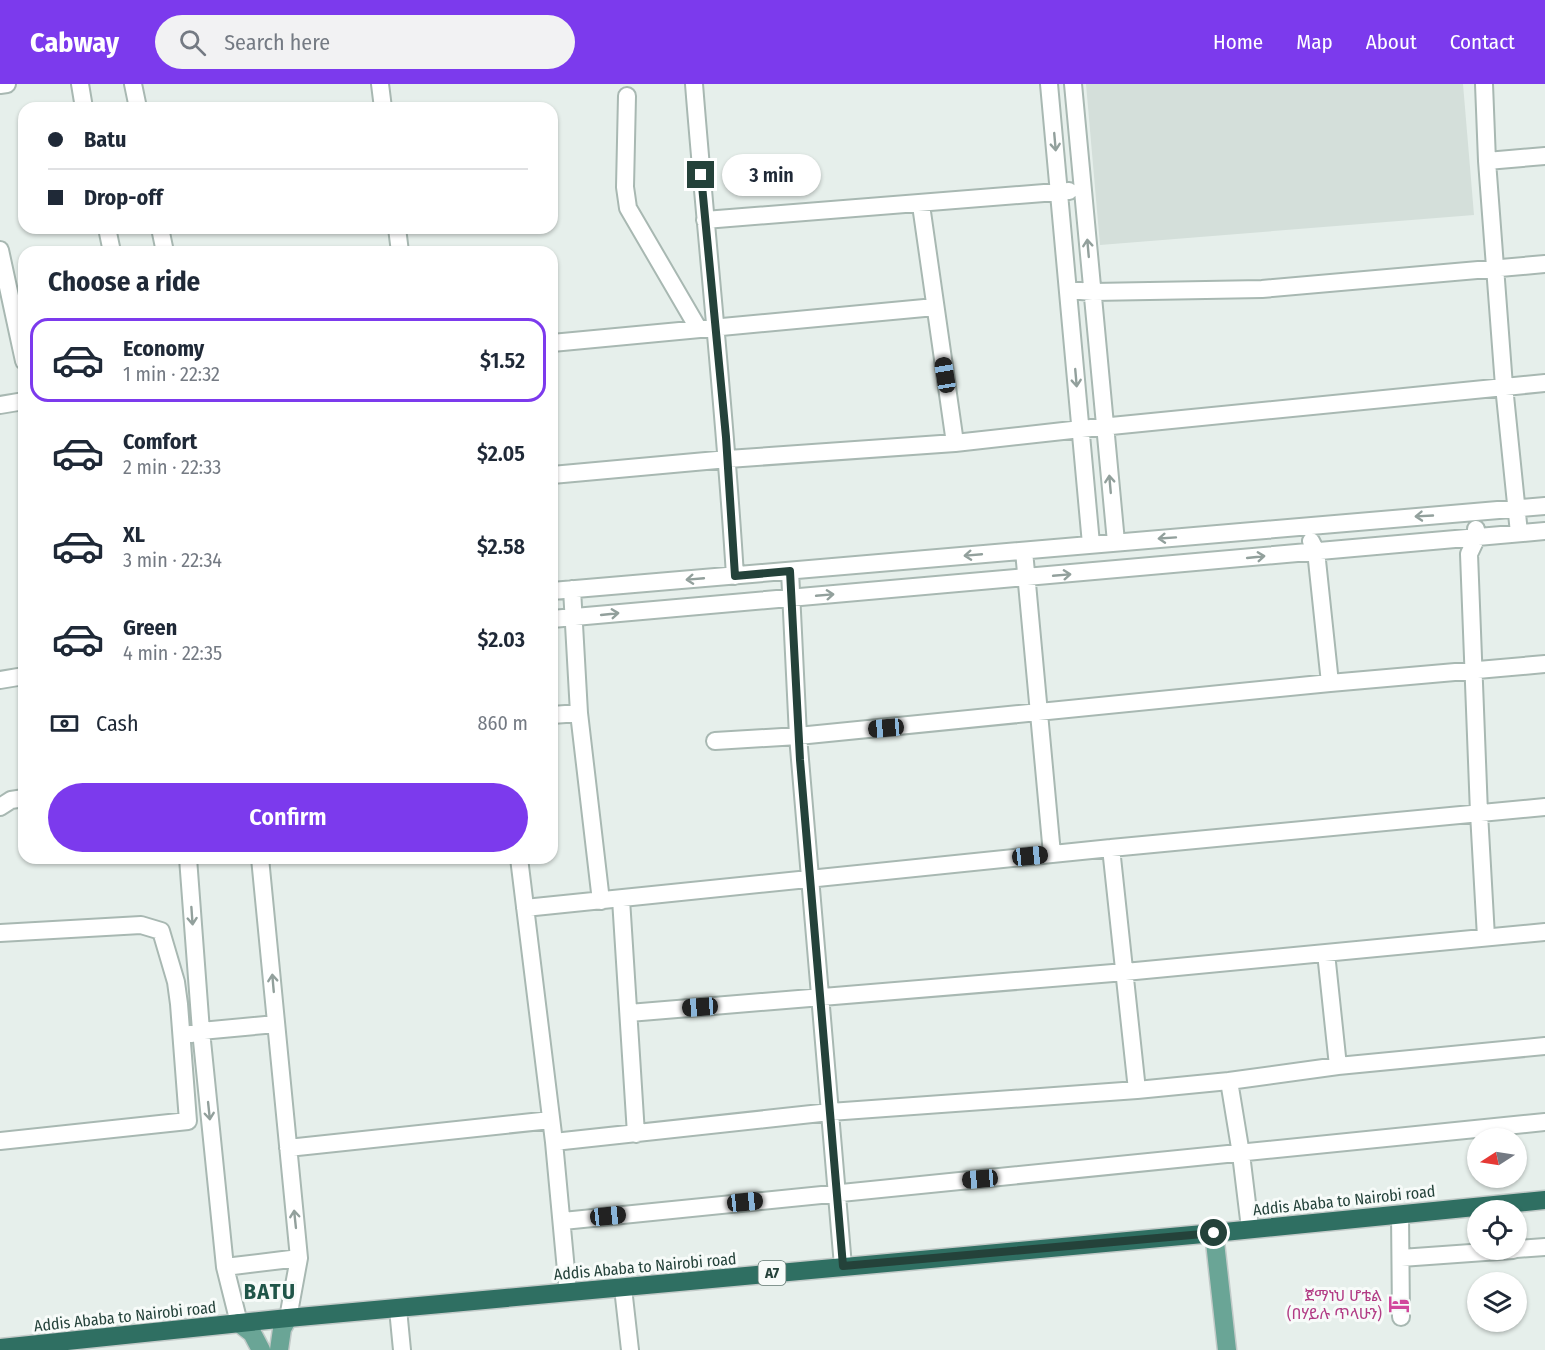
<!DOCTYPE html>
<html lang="en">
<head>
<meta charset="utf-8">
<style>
	:root { --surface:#fff; --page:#f2f2f3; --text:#1f2937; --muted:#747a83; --line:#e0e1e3; --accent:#7c3aed }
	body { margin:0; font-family:"Fira Sans Condensed","Noto Sans Ethiopic",sans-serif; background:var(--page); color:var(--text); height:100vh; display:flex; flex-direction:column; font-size:22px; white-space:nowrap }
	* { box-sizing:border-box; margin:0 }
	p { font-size:20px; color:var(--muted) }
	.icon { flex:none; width:33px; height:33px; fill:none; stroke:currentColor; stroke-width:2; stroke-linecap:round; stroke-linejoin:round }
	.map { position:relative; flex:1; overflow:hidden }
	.side { position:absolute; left:18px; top:162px; width:540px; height:618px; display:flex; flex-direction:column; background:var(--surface); border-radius:18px; box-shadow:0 2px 4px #0004 }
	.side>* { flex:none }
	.guide { position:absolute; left:18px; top:18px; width:540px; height:132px; border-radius:18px; box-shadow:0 2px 4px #0004; display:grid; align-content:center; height:132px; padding:0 30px; background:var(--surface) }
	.needle { width:39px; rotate:258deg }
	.controls { position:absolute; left:1467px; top:1044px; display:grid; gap:12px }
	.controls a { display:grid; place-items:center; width:60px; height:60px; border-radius:50%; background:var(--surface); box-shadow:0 2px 4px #0004; font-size:30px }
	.end { position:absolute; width:27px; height:27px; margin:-14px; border:8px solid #24423a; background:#fff; box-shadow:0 0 0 3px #fff }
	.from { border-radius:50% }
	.bubble { position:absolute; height:42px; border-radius:21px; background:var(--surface); box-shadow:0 2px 4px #0004; font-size:20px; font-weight:600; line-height:42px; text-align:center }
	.car { position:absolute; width:18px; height:36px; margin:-18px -9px; border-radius:8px; box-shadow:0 0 4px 2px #0007; background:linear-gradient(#222 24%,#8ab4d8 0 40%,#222 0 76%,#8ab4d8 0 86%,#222 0) }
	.guide b { display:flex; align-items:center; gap:21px; height:57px; font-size:22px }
	.guide b+b { border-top:2px solid var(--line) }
	.guide i { width:15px; height:15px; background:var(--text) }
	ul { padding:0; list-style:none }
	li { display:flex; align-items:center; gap:18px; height:84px; margin:0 12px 9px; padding:0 18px; border:3px solid transparent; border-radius:18px }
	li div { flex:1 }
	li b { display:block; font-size:22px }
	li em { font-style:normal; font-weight:600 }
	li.on { border-color:var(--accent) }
	li>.icon { width:54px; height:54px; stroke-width:1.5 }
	h2 { padding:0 30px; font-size:27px; line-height:72px }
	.pay { display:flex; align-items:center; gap:15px; height:66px; padding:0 30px; font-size:22px }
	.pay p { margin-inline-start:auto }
	.button { display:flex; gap:12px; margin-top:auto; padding:12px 30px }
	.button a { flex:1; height:69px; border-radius:36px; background:var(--accent); color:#fff; font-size:24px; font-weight:600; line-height:69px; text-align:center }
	header { display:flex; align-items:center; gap:36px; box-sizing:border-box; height:84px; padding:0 30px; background:var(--accent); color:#fff }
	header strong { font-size:28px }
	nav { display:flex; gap:33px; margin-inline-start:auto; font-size:21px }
	.search { width:420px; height:54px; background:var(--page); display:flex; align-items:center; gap:15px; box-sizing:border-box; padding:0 21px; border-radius:33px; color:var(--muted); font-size:22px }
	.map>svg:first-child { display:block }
</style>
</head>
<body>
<header>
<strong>Cabway</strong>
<div class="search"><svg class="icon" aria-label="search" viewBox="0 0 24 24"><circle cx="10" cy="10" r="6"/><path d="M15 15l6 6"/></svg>Search here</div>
<nav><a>Home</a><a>Map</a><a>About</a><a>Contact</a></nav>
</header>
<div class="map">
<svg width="1545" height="1266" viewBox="0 0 1545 1266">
	<rect width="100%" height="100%" fill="#e6efeb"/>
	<path fill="#d4dfda" d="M1086 0H1463L1474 131 1100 161Z"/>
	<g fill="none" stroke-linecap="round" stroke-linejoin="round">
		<defs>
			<path id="minor" d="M80 0 84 24
				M133 0 138 24
				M380 0 383 24
				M694 0C707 164 725 327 735 492
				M1049 0 1091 460
				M1073 0 1116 458
				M1484 0 1487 77 1504 302 1519 449
				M0 1 7 0
				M627 12 625 103 628 124 698 244
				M1487 77 1545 72
				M921 121 955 359
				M705 136 1069 107
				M107 144 112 168
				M160 144 165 168
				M397 144 400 168
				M0 166 24 277
				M1068 206 1093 208 1262 205 1545 180
				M552 259 935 223
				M0 321 24 317
				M552 391 728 375 955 359 1081 345 1545 299
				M1476 445 1477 453 1469 470 1479 729 1486 853
				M1311 457 1316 467 1330 599
				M1024 467 1052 770
				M790 487 798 652 843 1182
				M572 505 579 629 601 817
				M552 507 1545 422
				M552 535 1545 447
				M0 596 24 592
				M552 631 579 629
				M715 657 798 652 1330 599 1545 580
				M0 723 11 716 24 714
				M1111 764 1137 1006
				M188 774 201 947 225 1183 239 1239
				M260 774 299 1174 288 1234
				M519 774 554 1058 568 1208
				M621 815 636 1050
				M525 824 1111 764 1545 723
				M0 849 141 841 161 847 176 898 179 920 188 1037 0 1057
				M1326 869 1338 982
				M629 929 1125 888 1545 848
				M191 950 201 947 276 940
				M1229 997 1241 1070 1250 1144
				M554 1058 830 1028 1137 1006 1229 997 1338 982 1545 962
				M288 1064 551 1036
				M1400 1130 1401 1233
				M563 1137 1545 1038
				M1516 1165 1545 1163
				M1401 1174 1513 1166
				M225 1183 299 1174
				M623 1204 630 1266
				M398 1225 402 1266"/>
			<path id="major" d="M1214 1149 1227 1266
				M239 1239 252 1249 261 1266
				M279 1266 282 1245 288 1234"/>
			<path id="highway" d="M0 1264 288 1234 1214 1149 1545 1116"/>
		</defs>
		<use href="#minor" stroke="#a8b8b2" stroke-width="20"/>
		<use href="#major" stroke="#c2cac8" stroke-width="21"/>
		<use href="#highway" stroke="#c2cac8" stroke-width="21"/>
		<use href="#minor" stroke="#fff" stroke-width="16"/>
		<use href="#major" stroke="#6aa596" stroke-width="18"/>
		<use href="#highway" stroke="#2f6f62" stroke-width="18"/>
	</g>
	<defs><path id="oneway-shaft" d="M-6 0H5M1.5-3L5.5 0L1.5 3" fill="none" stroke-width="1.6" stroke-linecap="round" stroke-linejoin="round" transform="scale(1.5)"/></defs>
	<g stroke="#92a09c">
		<use href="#oneway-shaft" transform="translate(1055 58) rotate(85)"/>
		<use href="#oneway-shaft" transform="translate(1088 164) rotate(-95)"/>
		<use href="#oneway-shaft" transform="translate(1076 294) rotate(85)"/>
		<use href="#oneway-shaft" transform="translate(1110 400) rotate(-95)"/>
		<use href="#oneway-shaft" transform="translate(1424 432) rotate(177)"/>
		<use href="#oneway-shaft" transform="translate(1167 454) rotate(176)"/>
		<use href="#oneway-shaft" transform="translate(973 471) rotate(175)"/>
		<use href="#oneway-shaft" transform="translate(1256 473) rotate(-6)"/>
		<use href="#oneway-shaft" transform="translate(1062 491) rotate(-5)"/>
		<use href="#oneway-shaft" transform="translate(695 495) rotate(175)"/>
		<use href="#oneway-shaft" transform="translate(825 511) rotate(-5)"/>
		<use href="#oneway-shaft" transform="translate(610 530) rotate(-6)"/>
		<use href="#oneway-shaft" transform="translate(192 832) rotate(86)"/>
		<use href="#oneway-shaft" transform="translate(273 899) rotate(-95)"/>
		<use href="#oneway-shaft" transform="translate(209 1027) rotate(84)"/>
		<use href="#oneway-shaft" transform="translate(295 1135) rotate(-96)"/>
	</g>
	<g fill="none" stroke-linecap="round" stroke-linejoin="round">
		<path stroke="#24423a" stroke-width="8" d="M701 91 726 353 735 492 790 487 800 676 843 1182 1214 1149"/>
	</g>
	<defs>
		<symbol id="hotel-bare" viewBox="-9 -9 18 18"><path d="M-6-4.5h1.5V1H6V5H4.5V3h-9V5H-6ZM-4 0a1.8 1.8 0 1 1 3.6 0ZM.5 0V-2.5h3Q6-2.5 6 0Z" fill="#d1479c" stroke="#f7fbf9" stroke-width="2.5" paint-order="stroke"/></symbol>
	</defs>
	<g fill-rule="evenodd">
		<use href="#hotel-bare" x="1384" y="1205" width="30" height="30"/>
	</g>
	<g text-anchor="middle" stroke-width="6" stroke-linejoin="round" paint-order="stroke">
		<rect fill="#f7fbf9" stroke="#637a73" stroke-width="1.5" x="758.5" y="1177" width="27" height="24" rx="4.5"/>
		<g font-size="15" font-weight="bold" fill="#24423a">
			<text x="772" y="1194">A7</text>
		</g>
		<g font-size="16" fill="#24423a" stroke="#f7fbf9">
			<text transform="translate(1344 1116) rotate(-6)" y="6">Addis Ababa to Nairobi road</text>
			<text transform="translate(645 1182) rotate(-5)" y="6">Addis Ababa to Nairobi road</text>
			<text transform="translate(125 1232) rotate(-6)" y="6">Addis Ababa to Nairobi road</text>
		</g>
		<g font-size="16" fill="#b23c85" stroke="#f7fbf9" text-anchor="end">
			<text x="1382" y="1217">ጀማነህ ሆቴል<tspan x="1382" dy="18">(በሃይሉ ጥላሁን)</tspan></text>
		</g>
		<g font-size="22" font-weight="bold" letter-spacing="1.5" fill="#1f5548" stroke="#f7fbf9">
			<text x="270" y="1215">BATU</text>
		</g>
	</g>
</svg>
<div class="controls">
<a><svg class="needle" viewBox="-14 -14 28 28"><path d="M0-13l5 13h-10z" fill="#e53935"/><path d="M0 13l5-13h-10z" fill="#747a83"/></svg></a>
<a><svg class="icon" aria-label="locate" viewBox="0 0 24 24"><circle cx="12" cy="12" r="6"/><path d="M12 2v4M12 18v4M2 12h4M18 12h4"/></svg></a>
<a><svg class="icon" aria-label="layers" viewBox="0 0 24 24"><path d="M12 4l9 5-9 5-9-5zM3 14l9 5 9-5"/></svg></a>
</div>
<i class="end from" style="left:1214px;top:1149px"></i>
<i class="end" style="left:701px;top:91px"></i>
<div class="bubble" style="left:722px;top:70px;width:99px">3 min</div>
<i class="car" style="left:945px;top:291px;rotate:351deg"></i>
<i class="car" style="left:886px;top:644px;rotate:265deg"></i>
<i class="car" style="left:1030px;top:772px;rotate:84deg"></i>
<i class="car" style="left:700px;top:923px;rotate:266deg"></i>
<i class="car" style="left:980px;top:1095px;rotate:265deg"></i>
<i class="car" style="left:745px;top:1118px;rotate:84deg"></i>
<i class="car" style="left:608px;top:1132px;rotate:84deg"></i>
<div class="guide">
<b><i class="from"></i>Batu</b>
<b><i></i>Drop-off</b>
</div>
<section class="side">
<h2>Choose a ride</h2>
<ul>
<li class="on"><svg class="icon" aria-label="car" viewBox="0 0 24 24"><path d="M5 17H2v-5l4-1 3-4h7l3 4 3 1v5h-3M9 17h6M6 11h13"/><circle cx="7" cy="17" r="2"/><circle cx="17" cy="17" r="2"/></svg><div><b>Economy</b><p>1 min · 22:32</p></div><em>$1.52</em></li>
<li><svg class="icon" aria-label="car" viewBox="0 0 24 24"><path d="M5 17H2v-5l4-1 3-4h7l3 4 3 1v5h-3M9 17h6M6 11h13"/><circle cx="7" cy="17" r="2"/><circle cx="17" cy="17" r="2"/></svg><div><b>Comfort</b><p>2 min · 22:33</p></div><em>$2.05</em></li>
<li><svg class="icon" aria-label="car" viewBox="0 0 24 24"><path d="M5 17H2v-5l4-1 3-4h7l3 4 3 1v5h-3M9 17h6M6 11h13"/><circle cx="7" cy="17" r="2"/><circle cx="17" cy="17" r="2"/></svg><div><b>XL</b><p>3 min · 22:34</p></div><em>$2.58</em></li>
<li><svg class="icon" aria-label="car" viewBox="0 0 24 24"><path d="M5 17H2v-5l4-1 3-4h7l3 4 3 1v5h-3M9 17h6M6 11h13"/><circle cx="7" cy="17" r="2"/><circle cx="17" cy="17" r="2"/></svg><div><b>Green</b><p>4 min · 22:35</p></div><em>$2.03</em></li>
</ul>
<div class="pay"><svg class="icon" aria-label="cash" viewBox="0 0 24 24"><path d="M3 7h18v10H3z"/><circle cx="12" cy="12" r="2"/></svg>Cash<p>860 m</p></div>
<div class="button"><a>Confirm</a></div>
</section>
</div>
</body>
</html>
